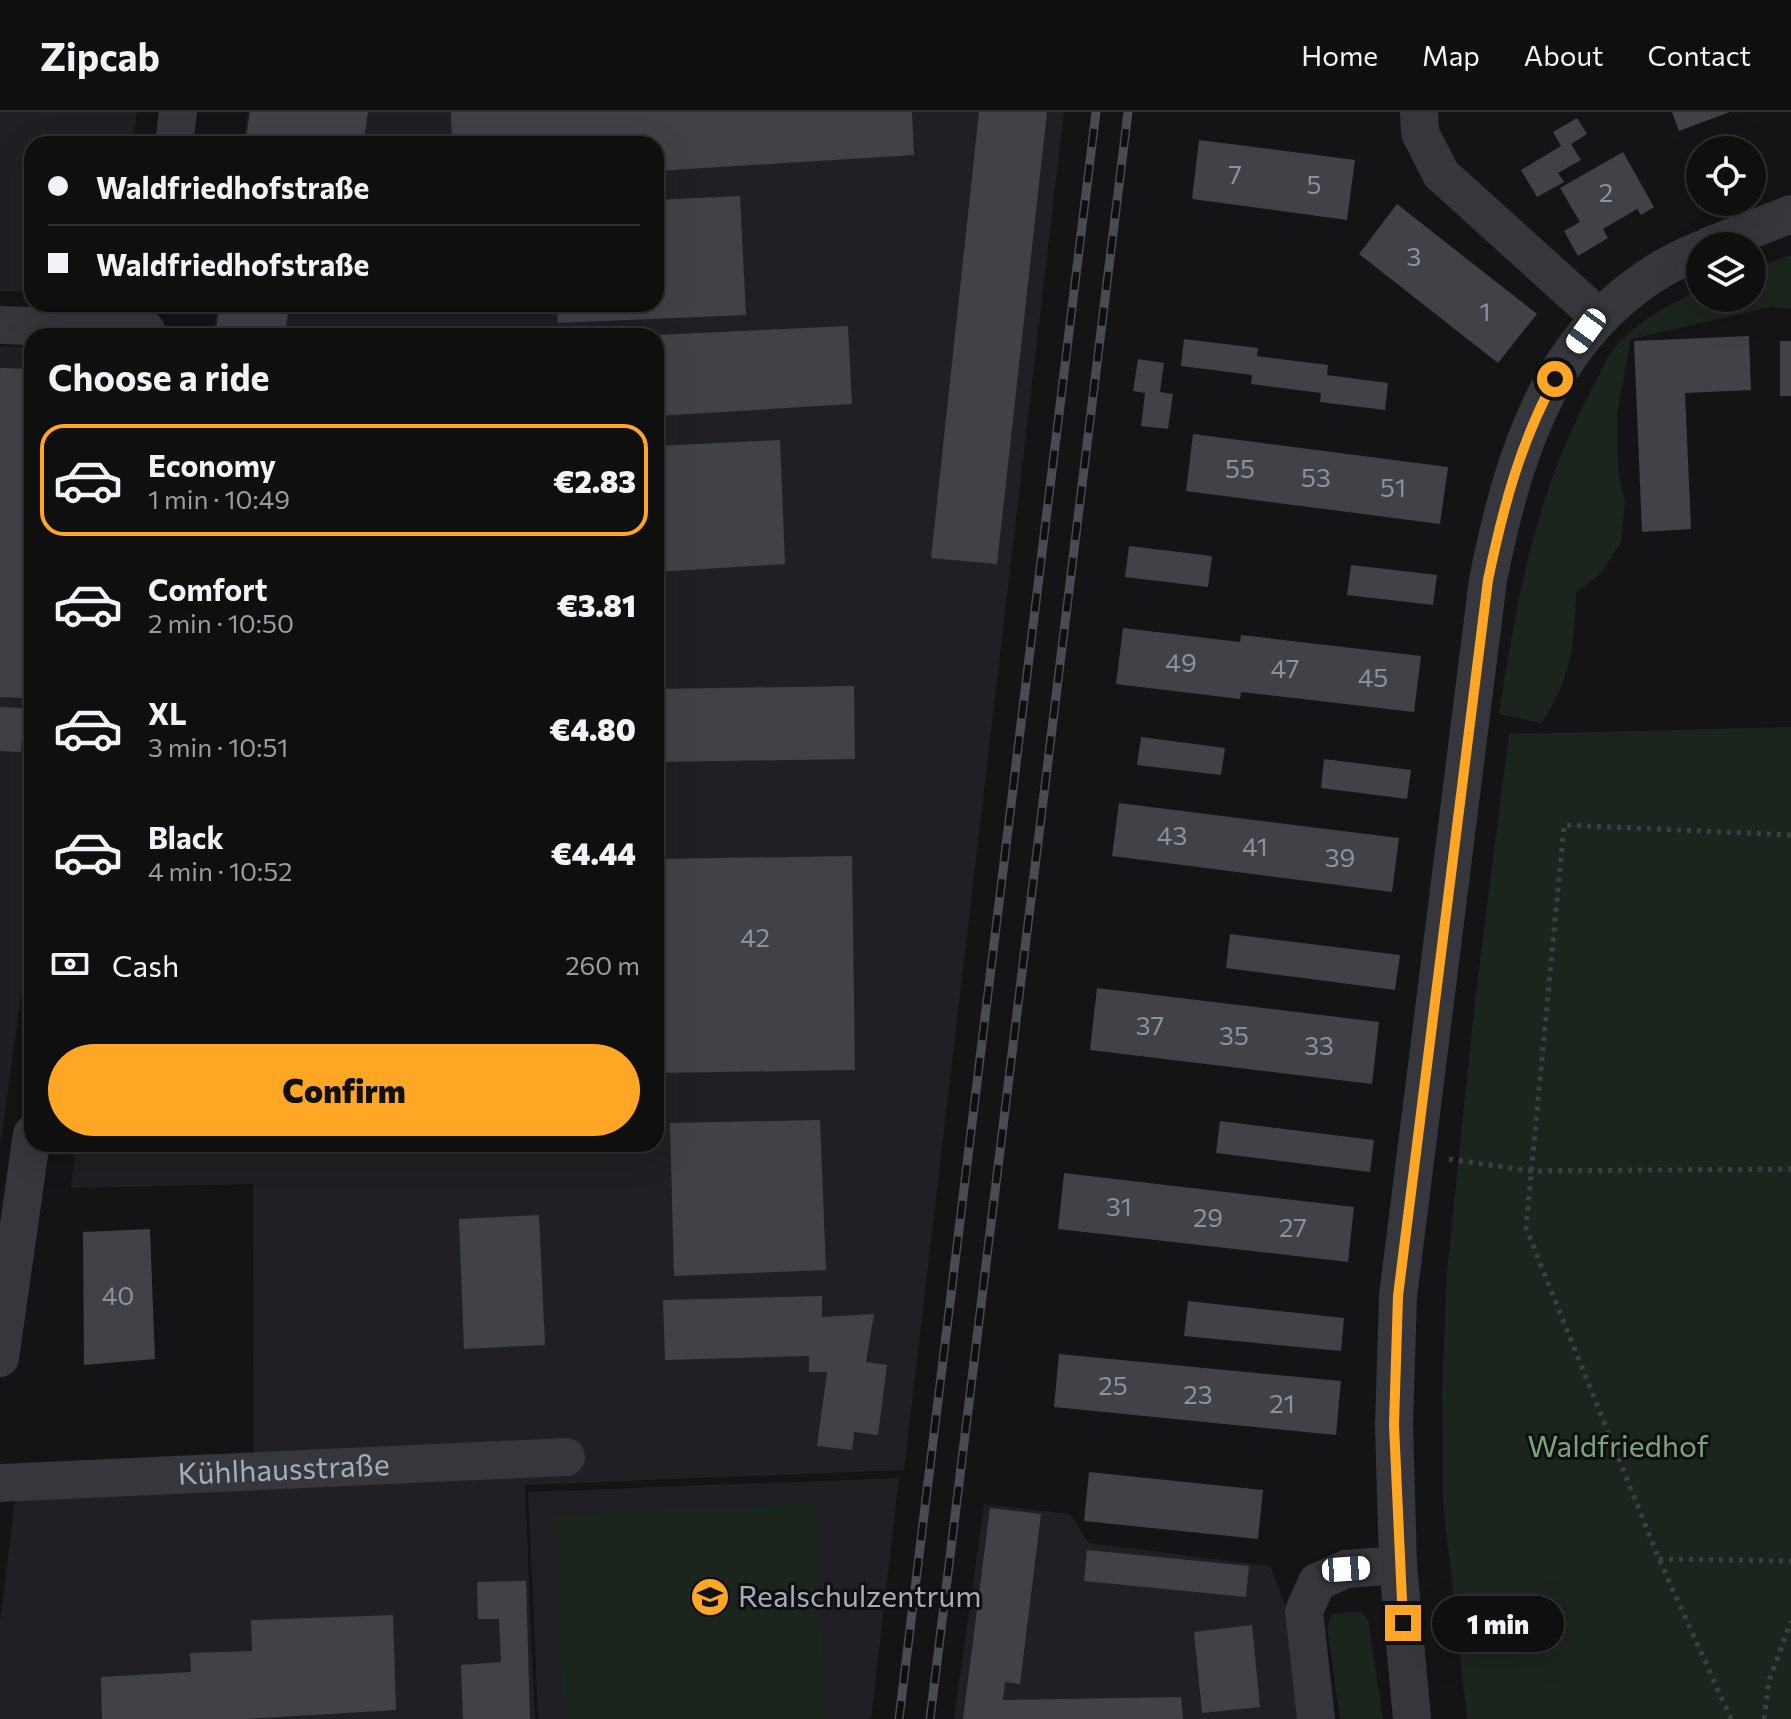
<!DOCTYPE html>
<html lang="en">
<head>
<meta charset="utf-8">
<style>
	:root { --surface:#0f0f10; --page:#1d1d1e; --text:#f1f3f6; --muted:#9b9c9f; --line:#2f2f30; --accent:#ffa724 }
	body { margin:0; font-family:Commissioner,sans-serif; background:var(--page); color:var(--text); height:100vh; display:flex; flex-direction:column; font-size:30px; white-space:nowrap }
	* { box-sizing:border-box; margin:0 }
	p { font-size:26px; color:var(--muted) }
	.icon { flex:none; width:44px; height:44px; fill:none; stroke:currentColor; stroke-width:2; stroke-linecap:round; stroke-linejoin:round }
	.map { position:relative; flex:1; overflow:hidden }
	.drawer { position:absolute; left:24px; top:216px; width:640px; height:824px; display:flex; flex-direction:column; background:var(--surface); border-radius:24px; box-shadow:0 8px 32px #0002,0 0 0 2px var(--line) }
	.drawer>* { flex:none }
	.banner { position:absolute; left:24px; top:24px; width:640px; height:176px; border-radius:24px; box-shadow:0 8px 32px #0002,0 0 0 2px var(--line); display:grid; align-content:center; height:176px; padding:0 24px; background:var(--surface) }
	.controls { position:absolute; left:1686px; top:24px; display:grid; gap:16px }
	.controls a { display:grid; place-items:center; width:80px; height:80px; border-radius:50%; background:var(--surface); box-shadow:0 8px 32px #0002,0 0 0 2px var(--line); font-size:40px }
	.end { position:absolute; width:36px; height:36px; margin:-18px; border:10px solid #ffa724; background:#111; box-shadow:0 0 0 4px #111 }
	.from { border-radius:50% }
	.bubble { position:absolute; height:56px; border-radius:28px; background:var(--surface); box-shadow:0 8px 32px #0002,0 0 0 2px var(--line); font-size:26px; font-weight:800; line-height:56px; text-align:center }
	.car { position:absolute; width:24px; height:48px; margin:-24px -12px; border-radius:10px; box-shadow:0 0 6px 2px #0007; background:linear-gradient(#fff 24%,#345 0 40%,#fff 0 76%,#345 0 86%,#fff 0) }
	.banner b { display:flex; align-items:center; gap:28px; height:76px; font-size:30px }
	.banner b+b { border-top:2px solid var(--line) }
	.banner i { width:20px; height:20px; background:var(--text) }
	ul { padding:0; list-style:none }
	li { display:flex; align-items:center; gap:24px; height:112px; margin:0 16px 12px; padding:0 8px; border:4px solid transparent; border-radius:24px }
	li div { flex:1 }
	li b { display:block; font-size:30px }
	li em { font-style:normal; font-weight:800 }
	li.on { border-color:var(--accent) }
	li>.icon { width:72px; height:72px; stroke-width:1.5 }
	h2 { padding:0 24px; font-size:36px; line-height:96px }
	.pay { display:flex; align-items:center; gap:20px; height:88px; padding:0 24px; font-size:30px }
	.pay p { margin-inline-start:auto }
	.cta { display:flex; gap:16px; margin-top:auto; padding:16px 24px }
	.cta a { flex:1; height:92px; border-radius:48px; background:var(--accent); color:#111; font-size:32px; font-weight:800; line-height:92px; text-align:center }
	header { display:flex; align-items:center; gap:48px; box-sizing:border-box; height:112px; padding:0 40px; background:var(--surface); border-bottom:2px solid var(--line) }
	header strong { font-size:38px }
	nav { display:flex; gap:44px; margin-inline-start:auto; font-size:28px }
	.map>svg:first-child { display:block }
</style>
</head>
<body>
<header>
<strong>Zipcab</strong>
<nav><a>Home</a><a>Map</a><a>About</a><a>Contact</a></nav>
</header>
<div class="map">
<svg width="1791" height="1607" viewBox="0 0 1791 1607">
	<rect width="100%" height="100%" fill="#141416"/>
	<path fill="#202024" d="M0 0H137L132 32H32V179H0Z
		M248 0H1064L904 1358 525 1373 535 1607H0V1511L16 1379 254 1359 253 1072 71 1076 76 1032H656V224H213L218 192H656V32H243Z
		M0 234 32 236V807L0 1034Z
		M899 1366 871 1607H538L528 1380Z
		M984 1392 1070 1402 1089 1431 1270 1454 1289 1503 1301 1607H954Z"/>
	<path fill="#1c251d" d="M1791 143V197L1771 195 1631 227 1617 302 1618 359 1625 389 1621 430 1602 460 1576 481C1574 535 1571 565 1542 611L1499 602C1516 489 1536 379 1592 277 1600 262 1607 242 1619 230 1643 206 1670 192 1700 178V186H1752V157Z
		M1791 615V1607H1467L1443 1391 1442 1278 1447 1160 1475 888 1509 622Z
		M816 1391 826 1607H563L554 1403Z
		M1360 1499 1368 1508 1383 1607H1340L1327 1514 1333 1502Z"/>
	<path fill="#404247" d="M250 0H368L363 32H245Z
		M451 0H912L914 43 656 59V32H452Z
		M979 0H1047L997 452 931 446Z
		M1672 0H1730L1679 19Z
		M1577 6 1587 22 1571 32 1581 48 1558 61 1564 70 1537 85 1521 58 1561 34 1553 20Z
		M1199 28 1355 48 1347 108 1192 87Z
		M1623 40 1654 95 1641 103 1637 97 1603 117 1608 126 1578 144 1564 119 1580 110 1560 76Z
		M740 84 746 203 558 211 557 192H656V88Z
		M1397 92 1537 202 1498 251 1359 142Z
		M220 192H289L285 224H215Z
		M848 214 852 292 656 304V223Z
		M1749 224 1751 278 1685 281 1691 417 1642 420 1634 229Z
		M1184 227 1258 236 1257 244 1328 253 1327 263 1388 271 1385 298 1320 290 1321 281 1251 272 1252 263 1181 254Z
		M1780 229H1791V284H1780Z
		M1138 247 1164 251 1160 280 1173 282 1168 317 1141 314 1145 281 1133 279Z
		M0 256 32 257V505L27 586 0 585Z
		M1193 322 1448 355 1440 412 1186 379Z
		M780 328 785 452 656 460V334Z
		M1129 434 1212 444 1208 475 1125 465Z
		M1351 453 1437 463 1433 493 1347 483Z
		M1123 516 1240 530 1241 523 1421 544 1414 600 1241 580 1240 587 1116 572Z
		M854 574 855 647 656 650V577Z
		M0 595 24 596 21 640 0 639Z
		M1141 625 1225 636 1221 663 1137 653Z
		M1324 647 1411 658 1407 687 1321 676Z
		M1119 691 1399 726 1392 780 1112 744Z
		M852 744 855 958 656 961V747Z
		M1230 822 1400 843 1395 878 1226 856Z
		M1097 876 1379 910 1372 972 1090 938Z
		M820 1008 826 1158 674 1164 670 1011Z
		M1220 1009 1374 1028 1370 1060 1216 1041Z
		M109 1032H449V1035L109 1042Z
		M1064 1061 1354 1095 1348 1150 1058 1117Z
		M539 1103 545 1233 464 1237 459 1107Z
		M150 1117 155 1247 84 1253 83 1120Z
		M822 1184V1205L874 1202 866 1250 887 1253 878 1323 854 1320 852 1338 817 1334 827 1260H809V1244L665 1248 663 1188Z
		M1188 1189 1344 1206 1341 1239 1184 1224Z
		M1059 1242 1341 1269 1336 1323 1054 1295Z
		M1089 1360 1263 1378 1258 1427 1084 1409Z
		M990 1396 1041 1402 1020 1572 1005 1570 1003 1588 1181 1585 1183 1607H963Z
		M1087 1438 1249 1454 1246 1485 1084 1469Z
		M526 1469 530 1607H463L461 1553 501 1550 499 1507H478L477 1470Z
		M393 1503 396 1598 246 1607H102L101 1565 191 1560 190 1541 252 1539 251 1508Z
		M1252 1513 1260 1595 1202 1601 1194 1520Z"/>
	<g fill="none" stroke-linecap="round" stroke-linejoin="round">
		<path stroke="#3b3e43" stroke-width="5" stroke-dasharray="4 6" stroke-linecap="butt" d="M1449 1047 1531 1059 1791 1057
			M1659 1447 1791 1449
			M1731 1607 1659 1447 1526 1116 1564 713 1791 723
			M1764 1607 1769 1569 1791 1509"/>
		<g stroke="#35373c" stroke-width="38">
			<path d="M1419 0 1420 21 1441 62 1599 205"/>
			<path d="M174 32 178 0"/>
			<path d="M1709 134 1791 102"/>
			<path d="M0 213 146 218"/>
			<path d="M0 1246 32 1022"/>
			<path id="s1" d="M0 1371 566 1345"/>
			<path d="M1316 1607 1304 1499 1317 1470 1346 1457 1398 1453"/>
			<path d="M1412 1607 1398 1453 1394 1313 1398 1184 1488 468C1516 329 1558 197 1700 138"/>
		</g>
		<defs>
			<path id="rail" d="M899 1607 1096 0
				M930 1607 1128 0"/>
		</defs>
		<use href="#rail" stroke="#484b51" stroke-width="9"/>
		<use href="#rail" stroke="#0f0f11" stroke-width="6" stroke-dasharray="18" stroke-linecap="butt"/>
	</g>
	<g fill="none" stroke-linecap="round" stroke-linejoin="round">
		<path stroke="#ffa724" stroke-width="10" d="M1403 1511 1394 1313 1398 1184 1488 468C1503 396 1520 331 1555 267"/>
	</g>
	<defs>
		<symbol id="school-disc" viewBox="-11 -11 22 22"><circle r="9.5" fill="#ffa724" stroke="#0f0f11"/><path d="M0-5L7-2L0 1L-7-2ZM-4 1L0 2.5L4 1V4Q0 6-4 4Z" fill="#111"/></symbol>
	</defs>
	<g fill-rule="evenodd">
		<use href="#school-disc" x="688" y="1463" width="44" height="44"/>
	</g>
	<g text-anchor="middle" stroke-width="6" stroke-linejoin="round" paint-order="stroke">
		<g font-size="26" fill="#8c929c">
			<text x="1235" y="72">7</text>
			<text x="1314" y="82">5</text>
			<text x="1606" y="90">2</text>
			<text x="1414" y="154">3</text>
			<text x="1485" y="209">1</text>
			<text x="1240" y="366">55</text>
			<text x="1316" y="375">53</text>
			<text x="1393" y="385">51</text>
			<text x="1181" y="560">49</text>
			<text x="1285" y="566">47</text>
			<text x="1373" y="575">45</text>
			<text x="1172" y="733">43</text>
			<text x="1255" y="744">41</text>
			<text x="1340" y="755">39</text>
			<text x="755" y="835">42</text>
			<text x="1150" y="923">37</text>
			<text x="1234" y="933">35</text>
			<text x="1319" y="943">33</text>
			<text x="1119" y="1104">31</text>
			<text x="1208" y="1115">29</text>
			<text x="1293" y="1125">27</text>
			<text x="118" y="1193">40</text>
			<text x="1113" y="1283">25</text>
			<text x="1198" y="1292">23</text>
			<text x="1282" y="1301">21</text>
		</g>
		<g font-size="30" fill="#7ba47b" stroke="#0f0f11">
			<text x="1618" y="1345">Waldfriedhof</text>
		</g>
		<g font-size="30" fill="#a5acb8" stroke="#0f0f11">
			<text dy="10" stroke="none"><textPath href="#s1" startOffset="284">Kühlhausstraße</textPath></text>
		</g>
		<g font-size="30" fill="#a5acb8" stroke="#0f0f11" text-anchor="start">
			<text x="738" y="1495">Realschulzentrum</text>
		</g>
	</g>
</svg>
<div class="controls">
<a><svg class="icon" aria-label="locate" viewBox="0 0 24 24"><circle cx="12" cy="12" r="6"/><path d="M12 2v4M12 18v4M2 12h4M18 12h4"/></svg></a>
<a><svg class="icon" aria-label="layers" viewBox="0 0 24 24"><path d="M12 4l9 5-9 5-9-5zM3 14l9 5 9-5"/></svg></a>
</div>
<i class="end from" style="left:1555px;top:267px"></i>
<i class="end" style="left:1403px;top:1511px"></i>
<div class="bubble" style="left:1432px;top:1484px;width:132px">1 min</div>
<i class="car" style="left:1586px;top:219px;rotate:216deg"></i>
<i class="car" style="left:1346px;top:1457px;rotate:86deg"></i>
<div class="banner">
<b><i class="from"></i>Waldfriedhofstraße</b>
<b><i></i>Waldfriedhofstraße</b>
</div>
<section class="drawer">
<h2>Choose a ride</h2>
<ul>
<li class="on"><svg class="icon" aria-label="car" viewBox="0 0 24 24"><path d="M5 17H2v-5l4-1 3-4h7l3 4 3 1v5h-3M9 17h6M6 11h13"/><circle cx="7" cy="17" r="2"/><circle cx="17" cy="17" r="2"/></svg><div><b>Economy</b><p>1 min · 10:49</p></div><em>€2.83</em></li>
<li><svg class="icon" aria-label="car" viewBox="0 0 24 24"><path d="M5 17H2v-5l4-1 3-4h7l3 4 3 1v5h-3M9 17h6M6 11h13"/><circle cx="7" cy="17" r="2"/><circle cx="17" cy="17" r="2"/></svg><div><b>Comfort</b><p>2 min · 10:50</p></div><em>€3.81</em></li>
<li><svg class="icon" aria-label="car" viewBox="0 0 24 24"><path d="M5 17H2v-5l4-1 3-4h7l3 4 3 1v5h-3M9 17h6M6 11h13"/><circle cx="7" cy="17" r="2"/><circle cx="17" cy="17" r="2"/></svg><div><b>XL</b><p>3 min · 10:51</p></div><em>€4.80</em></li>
<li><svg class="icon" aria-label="car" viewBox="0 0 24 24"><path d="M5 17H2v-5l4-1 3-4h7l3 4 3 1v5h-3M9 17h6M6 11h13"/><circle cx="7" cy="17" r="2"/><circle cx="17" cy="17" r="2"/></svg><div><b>Black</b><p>4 min · 10:52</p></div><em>€4.44</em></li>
</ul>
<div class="pay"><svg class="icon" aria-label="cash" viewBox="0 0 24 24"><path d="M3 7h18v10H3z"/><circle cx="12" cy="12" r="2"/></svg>Cash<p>260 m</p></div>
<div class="cta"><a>Confirm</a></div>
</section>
</div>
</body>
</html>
